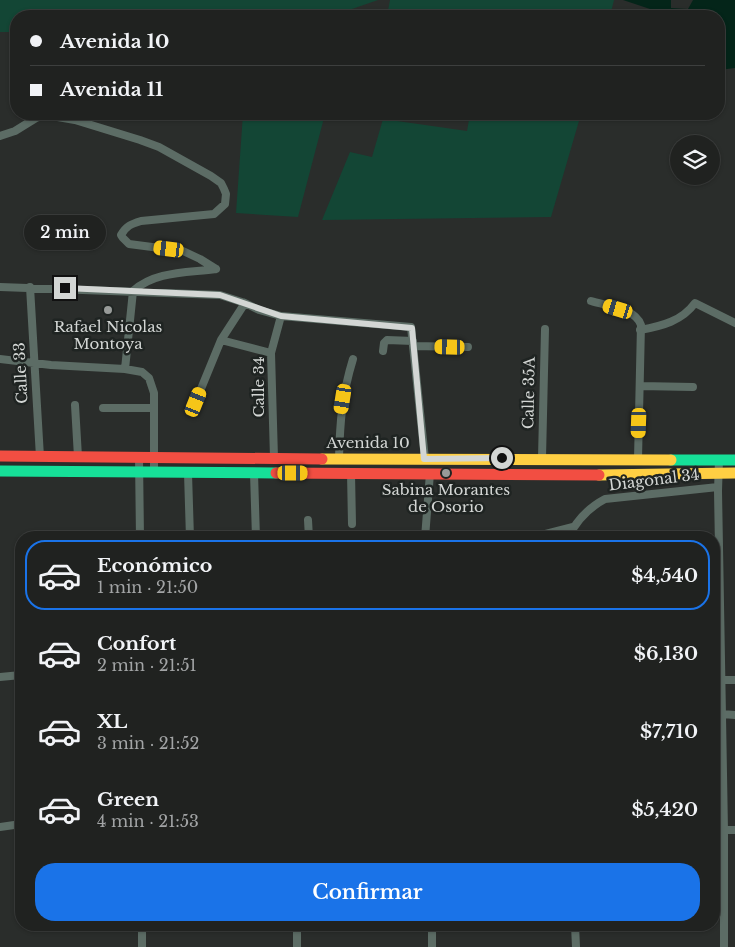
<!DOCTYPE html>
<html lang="es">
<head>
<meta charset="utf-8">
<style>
	:root { --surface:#202220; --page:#282a29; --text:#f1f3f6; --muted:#a2a4a5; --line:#3d3f3e; --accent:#1a73e8 }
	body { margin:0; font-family:"Libre Baskerville",serif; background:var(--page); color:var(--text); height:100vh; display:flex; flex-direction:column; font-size:19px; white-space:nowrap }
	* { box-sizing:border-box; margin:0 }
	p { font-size:16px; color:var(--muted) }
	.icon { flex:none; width:28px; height:28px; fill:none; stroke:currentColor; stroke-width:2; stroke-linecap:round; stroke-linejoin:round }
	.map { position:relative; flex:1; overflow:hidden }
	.details { position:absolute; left:15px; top:531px; width:705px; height:400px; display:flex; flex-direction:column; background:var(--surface); border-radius:20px; box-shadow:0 1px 4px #0004,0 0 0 1px var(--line) }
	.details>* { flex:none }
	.hud { position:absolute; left:10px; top:10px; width:715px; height:110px; border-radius:20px; box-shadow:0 1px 4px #0004,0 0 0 1px var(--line); display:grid; align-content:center; height:110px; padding:0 20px; background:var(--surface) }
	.fabs { position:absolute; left:670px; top:135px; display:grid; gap:10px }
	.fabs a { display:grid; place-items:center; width:50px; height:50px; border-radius:50%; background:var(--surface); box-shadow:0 1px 4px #0004,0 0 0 1px var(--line); font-size:25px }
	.end { position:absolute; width:22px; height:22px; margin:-11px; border:6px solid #d3d6d4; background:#111; box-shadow:0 0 0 2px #111 }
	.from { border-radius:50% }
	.bubble { position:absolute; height:35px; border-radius:18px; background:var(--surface); box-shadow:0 1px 4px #0004,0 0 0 1px var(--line); font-size:16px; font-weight:600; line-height:35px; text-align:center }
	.car { position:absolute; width:15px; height:30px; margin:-15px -8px; border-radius:6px; box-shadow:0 0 4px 1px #0007; background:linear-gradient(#f5c518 24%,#345 0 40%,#f5c518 0 76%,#345 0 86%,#f5c518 0) }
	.hud b { display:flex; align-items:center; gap:18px; height:48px; font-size:19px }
	.hud b+b { border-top:1px solid var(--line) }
	.hud i { width:12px; height:12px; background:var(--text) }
	ul { padding:9px 0 0; list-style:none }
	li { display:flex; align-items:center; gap:15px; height:70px; margin:0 10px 8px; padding:0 10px; border:2px solid transparent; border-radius:20px }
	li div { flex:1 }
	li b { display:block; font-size:19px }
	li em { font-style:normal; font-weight:600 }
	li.on { border-color:var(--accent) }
	li>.icon { width:45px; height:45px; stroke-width:1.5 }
	.cta { display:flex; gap:10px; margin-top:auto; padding:10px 20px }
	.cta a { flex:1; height:58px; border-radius:20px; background:var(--accent); color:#fff; font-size:20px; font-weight:600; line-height:58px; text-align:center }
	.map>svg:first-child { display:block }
</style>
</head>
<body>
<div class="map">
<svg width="735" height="947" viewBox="0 0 735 947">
	<rect width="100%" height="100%" fill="#2a2d2b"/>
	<path fill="#134635" d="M0 0H378L352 9 350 16H16V32H0Z
		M390 0H614L610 16H387Z
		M243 114H325L298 217 236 213Z
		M470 114H581L551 217 322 220 350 152 372 157 383 119 467 131Z"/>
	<path fill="#042519" d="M623 0H671V8L688 9 693 0H735V68L719 70V16H671Z"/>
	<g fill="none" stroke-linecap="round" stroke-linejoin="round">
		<path stroke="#5c6c65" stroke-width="8" d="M0 136 15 131 36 118 46 115 75 120 140 140 159 147 211 176 221 183 224 189 226 194 225 204 214 214 141 221C131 224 126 226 121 235L123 238 129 244 183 251 200 259 216 269
			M0 287 220 295 245 303 259 310 281 316 411 327 425 459
			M30 287 40 457
			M591 301C607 306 635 308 641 325L638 459
			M640 330C662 326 682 321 695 303L735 323
			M221 340 271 353
			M413 346 468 347
			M383 351 384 343 387 340 413 341
			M0 359 51 365 125 369 142 372 149 378 154 393V472
			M125 369 133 291C155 271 187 273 216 269
			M640 386 693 387
			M196 401 221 340 245 303
			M75 405 78 457
			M103 408H154
			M139 458 140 538
			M274 458 271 353 281 316
			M339 458C340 421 342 395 353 359
			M542 458 545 329
			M719 459 718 491 724 830V947
			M188 473 190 538
			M254 473 256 538
			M351 473 352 524
			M308 520 309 538
			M425 538 430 473
			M530 538 573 527
			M568 538C576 521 588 508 605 499L718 487
			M0 677 21 675
			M722 680H735
			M722 714 735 715
			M0 827 21 824
			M714 830H735
			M142 925V947
			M297 925V947
			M432 925V947
			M575 925 576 947"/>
		<path stroke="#16e098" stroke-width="11" d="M671 460H735
			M0 471 276 473"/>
		<path stroke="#ffcf43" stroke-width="11" d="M322 459 671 460
			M599 475 735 473"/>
		<path stroke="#f24e42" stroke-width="11" d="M0 456 322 459
			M276 473 599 475"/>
	</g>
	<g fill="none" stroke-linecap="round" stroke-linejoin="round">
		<path stroke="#d3d6d4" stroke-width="6" d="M65 288 220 295 281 316 412 328 424 459 502 458"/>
	</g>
	<g fill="#989b99" stroke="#1f2422" stroke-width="2">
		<circle cx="108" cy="310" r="5"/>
		<circle cx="446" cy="473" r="5"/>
	</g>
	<g text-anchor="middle" stroke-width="5" stroke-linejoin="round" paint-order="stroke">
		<g font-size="15" fill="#d3d6d4" stroke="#1f2422">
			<text x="108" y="332">Rafael Nicolas<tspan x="108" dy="17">Montoya</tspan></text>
			<text x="446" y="495">Sabina Morantes<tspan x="446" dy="17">de Osorio</tspan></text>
		</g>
		<g font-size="15" fill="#d3d6d4" stroke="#1f2422">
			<text transform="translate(21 373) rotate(-93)" y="5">Calle 33</text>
			<text transform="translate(259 387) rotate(-90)" y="5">Calle 34</text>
			<text transform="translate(529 393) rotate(-89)" y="5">Calle 35A</text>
			<text x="368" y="448">Avenida 10</text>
			<text transform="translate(654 480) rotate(-7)" y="5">Diagonal 34</text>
		</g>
	</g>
</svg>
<div class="fabs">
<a><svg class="icon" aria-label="layers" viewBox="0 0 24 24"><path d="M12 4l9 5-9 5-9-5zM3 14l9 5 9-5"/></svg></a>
</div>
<i class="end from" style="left:502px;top:458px"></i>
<i class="end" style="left:65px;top:288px"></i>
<div class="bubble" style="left:24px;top:215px;width:82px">2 min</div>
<i class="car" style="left:169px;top:249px;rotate:277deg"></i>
<i class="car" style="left:618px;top:309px;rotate:287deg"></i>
<i class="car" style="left:450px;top:347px;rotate:271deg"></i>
<i class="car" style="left:343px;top:399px;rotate:189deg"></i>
<i class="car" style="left:196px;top:402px;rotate:22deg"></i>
<i class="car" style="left:639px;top:423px;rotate:182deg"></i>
<i class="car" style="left:293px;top:473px;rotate:90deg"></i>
<div class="hud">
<b><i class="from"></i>Avenida 10</b>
<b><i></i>Avenida 11</b>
</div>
<section class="details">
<ul>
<li class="on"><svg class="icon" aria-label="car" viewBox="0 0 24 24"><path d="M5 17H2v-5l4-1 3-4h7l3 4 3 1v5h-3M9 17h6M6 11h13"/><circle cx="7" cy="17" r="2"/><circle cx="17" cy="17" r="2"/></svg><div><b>Económico</b><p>1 min · 21:50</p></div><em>$4,540</em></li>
<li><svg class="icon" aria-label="car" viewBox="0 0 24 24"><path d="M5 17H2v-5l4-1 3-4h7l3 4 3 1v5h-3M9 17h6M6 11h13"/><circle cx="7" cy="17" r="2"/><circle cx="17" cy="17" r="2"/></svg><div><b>Confort</b><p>2 min · 21:51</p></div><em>$6,130</em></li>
<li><svg class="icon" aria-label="car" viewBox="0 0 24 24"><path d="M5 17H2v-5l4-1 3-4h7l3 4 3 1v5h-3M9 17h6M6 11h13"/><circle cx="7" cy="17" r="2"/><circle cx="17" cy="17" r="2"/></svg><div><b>XL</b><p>3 min · 21:52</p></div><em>$7,710</em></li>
<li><svg class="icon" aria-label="car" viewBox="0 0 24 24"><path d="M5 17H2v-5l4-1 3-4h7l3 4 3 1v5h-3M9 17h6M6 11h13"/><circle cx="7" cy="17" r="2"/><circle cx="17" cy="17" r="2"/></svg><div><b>Green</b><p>4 min · 21:53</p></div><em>$5,420</em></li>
</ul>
<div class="cta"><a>Confirmar</a></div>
</section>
</div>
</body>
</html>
